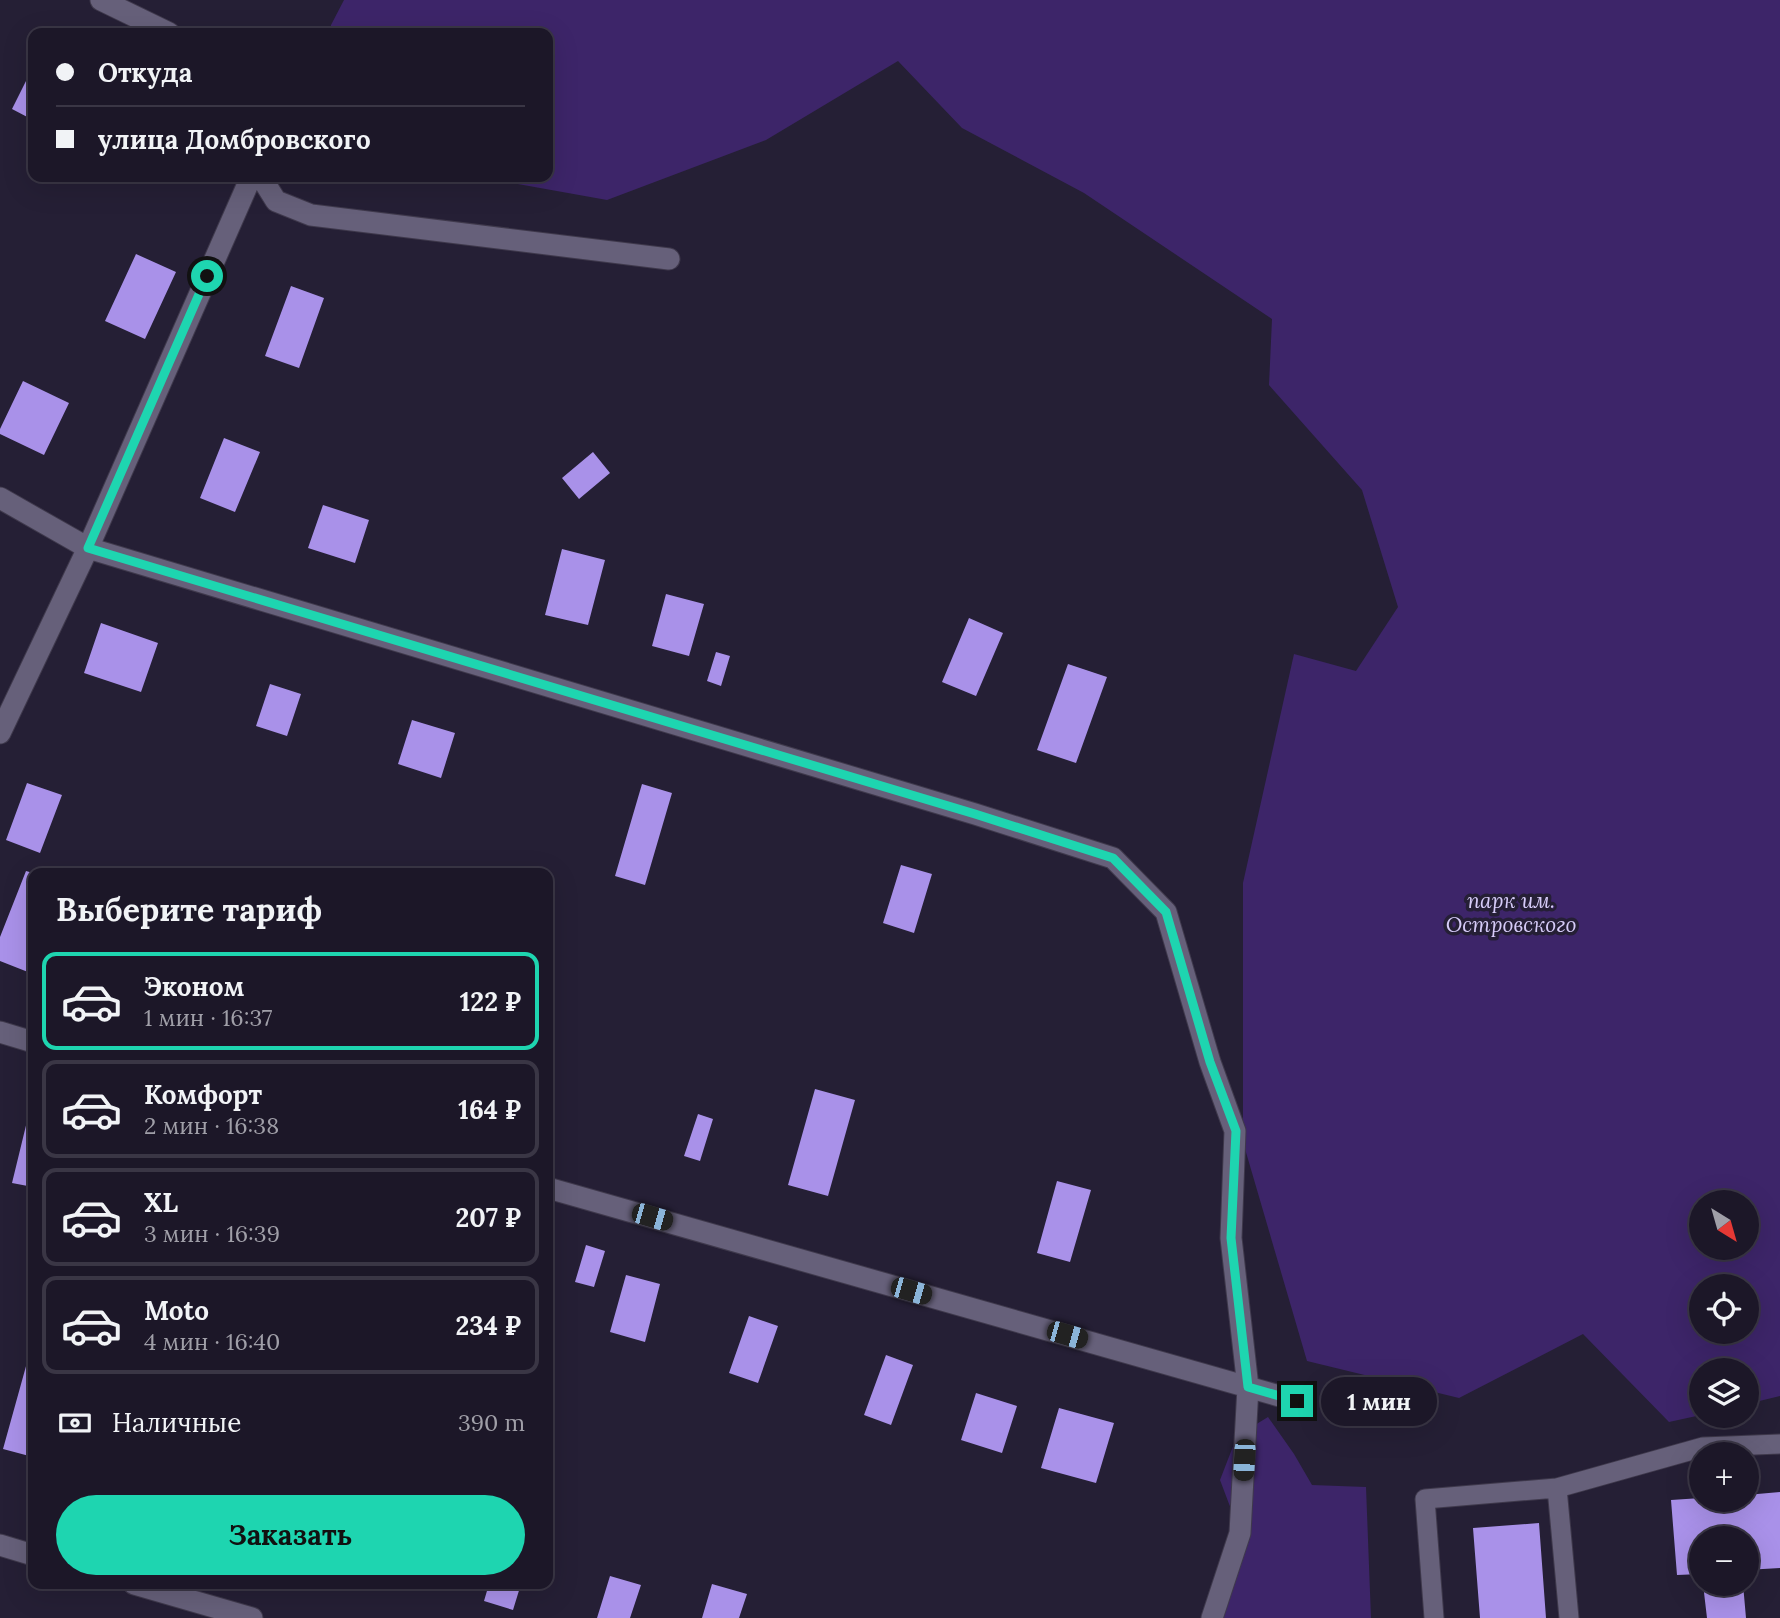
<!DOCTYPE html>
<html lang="ru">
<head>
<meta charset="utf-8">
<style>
	:root { --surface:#1c1728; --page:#252030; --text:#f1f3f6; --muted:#a09fa8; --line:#3a3645; --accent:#1ed5b0 }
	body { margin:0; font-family:Lora,serif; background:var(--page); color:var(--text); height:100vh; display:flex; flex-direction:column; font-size:26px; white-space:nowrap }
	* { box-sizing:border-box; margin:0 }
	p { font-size:23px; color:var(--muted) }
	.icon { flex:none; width:38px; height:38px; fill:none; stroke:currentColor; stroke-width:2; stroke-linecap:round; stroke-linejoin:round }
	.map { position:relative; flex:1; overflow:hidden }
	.details { position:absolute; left:28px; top:868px; width:525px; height:721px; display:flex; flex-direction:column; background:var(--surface); border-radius:14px; box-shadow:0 7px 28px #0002,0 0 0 2px var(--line) }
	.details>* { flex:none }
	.top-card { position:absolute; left:28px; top:28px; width:525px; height:154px; border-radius:14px; box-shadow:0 7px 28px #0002,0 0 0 2px var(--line); display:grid; align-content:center; height:154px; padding:0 28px; background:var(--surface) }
	.needle { width:46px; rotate:143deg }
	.tools { position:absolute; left:1689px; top:1190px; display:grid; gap:14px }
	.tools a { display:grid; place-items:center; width:70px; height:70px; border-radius:50%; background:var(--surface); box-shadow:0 7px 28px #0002,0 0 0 2px var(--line); font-size:35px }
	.end { position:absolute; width:32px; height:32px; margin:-16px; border:9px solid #1ed5b0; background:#111; box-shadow:0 0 0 4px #111 }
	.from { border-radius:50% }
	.bubble { position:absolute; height:49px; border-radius:24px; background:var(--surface); box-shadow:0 7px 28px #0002,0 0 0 2px var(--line); font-size:23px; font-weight:800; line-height:49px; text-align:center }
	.car { position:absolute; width:21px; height:42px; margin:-21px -10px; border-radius:9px; box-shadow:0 0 5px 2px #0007; background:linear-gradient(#222 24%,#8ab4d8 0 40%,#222 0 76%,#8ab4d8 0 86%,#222 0) }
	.top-card b { display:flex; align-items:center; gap:24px; height:66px; font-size:26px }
	.top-card b+b { border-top:2px solid var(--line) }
	.top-card i { width:18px; height:18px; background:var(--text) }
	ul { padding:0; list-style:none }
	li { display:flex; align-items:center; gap:21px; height:98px; margin:0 14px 10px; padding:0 14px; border:4px solid var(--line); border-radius:14px }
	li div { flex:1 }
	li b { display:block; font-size:26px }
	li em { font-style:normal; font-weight:800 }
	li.current { border-color:var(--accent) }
	li>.icon { width:63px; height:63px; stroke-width:1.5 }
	h2 { padding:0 28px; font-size:32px; line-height:84px }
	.pay { display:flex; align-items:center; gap:18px; height:77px; padding:0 28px; font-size:26px }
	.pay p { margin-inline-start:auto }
	.primary-button { display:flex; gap:14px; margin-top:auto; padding:14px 28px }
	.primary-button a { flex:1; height:80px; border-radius:42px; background:var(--accent); color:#111; font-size:28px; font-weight:800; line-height:80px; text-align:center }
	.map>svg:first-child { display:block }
</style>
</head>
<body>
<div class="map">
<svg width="1780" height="1618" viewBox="0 0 1780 1618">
	<rect width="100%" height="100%" fill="#251f35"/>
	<path fill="#3d2569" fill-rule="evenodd" d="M344 0H1780V1396L1747 1404 1746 1370H1701V1415L1669 1422 1583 1334 1459 1398 1307 1361 1243 1142V883L1294 654 1356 671 1398 607 1362 490 1269 385 1272 319 1084 193 962 128 898 61 766 140 607 200 478 177H548V33H330L331 25ZM1701 1202H1746V1248H1701ZM1701 1286H1746V1332H1701Z
		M1268 1417 1294 1454 1312 1485 1366 1487 1371 1618H1216L1240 1533 1220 1480 1237 1436Z"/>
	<path fill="#a991e9" d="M33 67V120L12 109Z
		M136 254 176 272 145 339 105 321Z
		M291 286 324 298 299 368 265 356Z
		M23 381 69 403 44 455 0 434V429Z
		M224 438 260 452 235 512 200 498Z
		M593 452 610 473 579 499 562 478Z
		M323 505 369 520 355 563 308 548Z
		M562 549 605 560 588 625 545 615Z
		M666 594 704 604 689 656 652 646Z
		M969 618 1003 633 976 696 942 682Z
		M101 623 158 643 141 692 84 673Z
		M716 652 730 656 721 686 707 681Z
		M1068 664 1107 677 1076 763 1037 750Z
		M270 684 301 694 287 736 256 726Z
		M412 720 455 733 441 778 398 764Z
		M27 783 62 795 40 853 6 840Z
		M642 784 672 793 645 885 615 876Z
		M901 865 932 874 914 933 883 923Z
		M26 871 33 873V974L0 961V937Z
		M815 1089 855 1100 828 1196 788 1185Z
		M30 1109 33 1110V1187L12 1183Z
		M698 1114 713 1119 700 1161 684 1156Z
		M1057 1181 1091 1190 1070 1262 1037 1253Z
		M586 1245 605 1251 594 1287 575 1282Z
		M626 1275 660 1284 645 1342 610 1332Z
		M749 1316 778 1326 758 1383 729 1373Z
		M886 1355 913 1365 891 1425 864 1415Z
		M28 1359 33 1360V1457L3 1449Z
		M976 1393 1017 1406 1002 1453 961 1440Z
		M1059 1408 1114 1423 1096 1483 1041 1468Z
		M1780 1492V1568L1746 1570V1538H1701V1574L1677 1575 1671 1500 1701 1498 1746 1500V1495Z
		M1539 1523 1546 1618H1480L1473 1528Z
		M610 1576 641 1585 630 1618H597Z
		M489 1584H521L513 1610 484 1601Z
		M712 1584 747 1594 739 1618H702Z
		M1703 1584H1743L1746 1618H1707Z"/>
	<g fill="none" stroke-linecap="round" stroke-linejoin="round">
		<defs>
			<path id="lane" d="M1557 1488 1703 1447 1780 1444
				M1434 1618 1425 1499 1557 1488 1569 1618"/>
			<path id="street" d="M101 0 169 33
				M261 177 276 201 311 215 669 259
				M0 498 88 548 975 814 1113 858 1166 912 1210 1062 1235 1131 1231 1238 1248 1387 1240 1533 1212 1618
				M0 733 88 548 251 177
				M0 1032 33 1042
				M548 1188 1297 1401
				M0 1545 33 1555
				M134 1584 252 1618"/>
		</defs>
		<use href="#lane" stroke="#3f394c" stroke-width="21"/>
		<use href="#street" stroke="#3f394c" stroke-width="23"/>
		<use href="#lane" stroke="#66607a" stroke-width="19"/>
		<use href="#street" stroke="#66607a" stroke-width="21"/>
	</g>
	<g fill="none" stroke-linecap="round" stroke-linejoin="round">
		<path stroke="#1ed5b0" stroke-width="9" d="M207 276 88 548 975 814 1113 858 1166 912 1210 1062 1236 1131 1231 1238 1248 1387 1297 1401"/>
	</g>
	<g text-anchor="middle" stroke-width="7" stroke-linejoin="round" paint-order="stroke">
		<g font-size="21" font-style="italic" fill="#d6cbf8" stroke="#251f35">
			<text x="1511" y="908">парк им.<tspan x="1511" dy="24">Островского</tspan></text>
		</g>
	</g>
</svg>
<div class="tools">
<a><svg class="needle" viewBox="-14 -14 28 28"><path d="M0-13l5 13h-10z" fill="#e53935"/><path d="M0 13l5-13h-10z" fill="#a09fa8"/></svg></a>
<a><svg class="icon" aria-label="locate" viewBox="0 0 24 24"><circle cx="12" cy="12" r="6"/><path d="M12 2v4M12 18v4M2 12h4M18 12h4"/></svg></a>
<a><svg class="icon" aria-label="layers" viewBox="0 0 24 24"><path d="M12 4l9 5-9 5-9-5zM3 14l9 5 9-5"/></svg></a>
<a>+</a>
<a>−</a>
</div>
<i class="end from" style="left:207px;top:276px"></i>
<i class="end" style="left:1297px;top:1401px"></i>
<div class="bubble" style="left:1321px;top:1377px;width:116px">1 мин</div>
<i class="car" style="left:652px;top:1217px;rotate:106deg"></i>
<i class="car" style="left:911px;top:1291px;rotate:106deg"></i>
<i class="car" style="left:1067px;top:1335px;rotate:106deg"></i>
<i class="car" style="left:1244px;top:1460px;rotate:183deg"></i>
<div class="top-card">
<b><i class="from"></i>Откуда</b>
<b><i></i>улица Домбровского</b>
</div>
<section class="details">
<h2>Выберите тариф</h2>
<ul>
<li class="current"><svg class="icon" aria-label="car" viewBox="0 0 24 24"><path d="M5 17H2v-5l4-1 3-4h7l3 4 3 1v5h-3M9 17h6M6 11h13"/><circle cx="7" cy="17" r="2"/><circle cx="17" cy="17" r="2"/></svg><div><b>Эконом</b><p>1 мин · 16:37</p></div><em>122 ₽</em></li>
<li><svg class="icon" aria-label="car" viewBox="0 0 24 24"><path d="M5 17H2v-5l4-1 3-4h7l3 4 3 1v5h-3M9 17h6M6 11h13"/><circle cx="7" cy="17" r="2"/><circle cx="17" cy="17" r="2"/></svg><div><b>Комфорт</b><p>2 мин · 16:38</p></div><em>164 ₽</em></li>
<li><svg class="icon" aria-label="car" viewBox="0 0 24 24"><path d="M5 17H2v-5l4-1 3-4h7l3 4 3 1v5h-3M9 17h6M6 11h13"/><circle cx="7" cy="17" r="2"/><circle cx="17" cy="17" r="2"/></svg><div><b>XL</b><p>3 мин · 16:39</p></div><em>207 ₽</em></li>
<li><svg class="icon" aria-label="car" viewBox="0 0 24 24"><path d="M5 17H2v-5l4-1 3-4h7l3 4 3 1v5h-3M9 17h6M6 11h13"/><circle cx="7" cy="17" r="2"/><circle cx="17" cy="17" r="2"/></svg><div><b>Moto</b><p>4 мин · 16:40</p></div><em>234 ₽</em></li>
</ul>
<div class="pay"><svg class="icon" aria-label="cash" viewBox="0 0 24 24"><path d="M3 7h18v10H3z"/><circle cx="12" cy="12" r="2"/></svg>Наличные<p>390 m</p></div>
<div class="primary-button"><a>Заказать</a></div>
</section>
</div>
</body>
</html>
